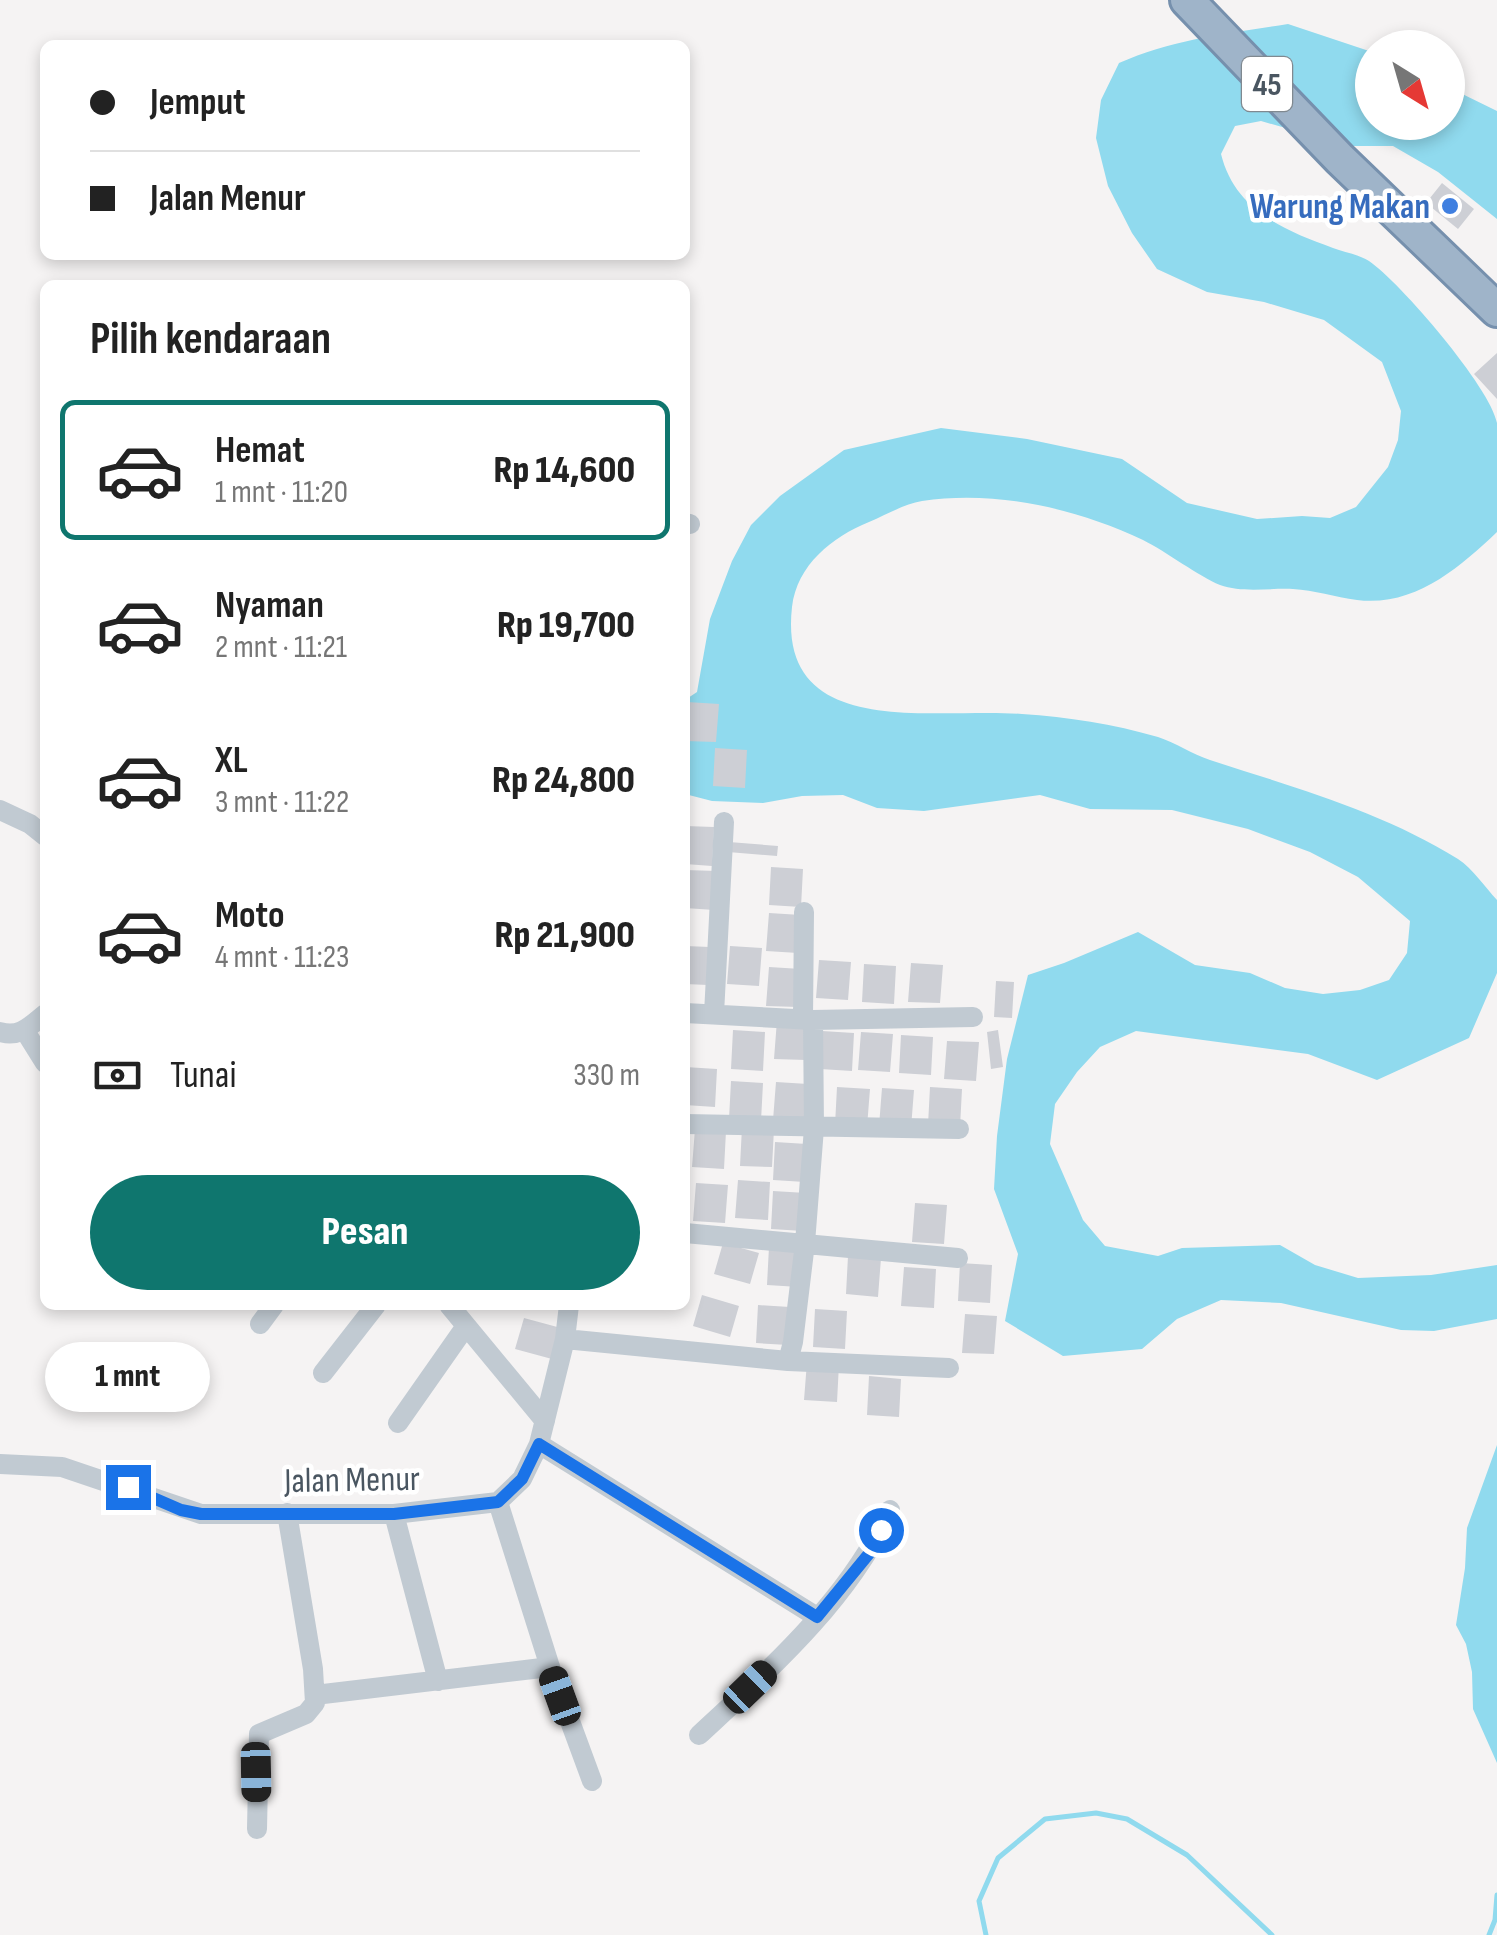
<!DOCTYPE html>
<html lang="id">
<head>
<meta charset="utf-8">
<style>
	:root { --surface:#fff; --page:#f6f6f6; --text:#222; --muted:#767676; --line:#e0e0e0; --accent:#0f766e }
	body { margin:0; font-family:"Sofia Sans Condensed",sans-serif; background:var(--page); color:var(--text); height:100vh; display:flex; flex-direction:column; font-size:38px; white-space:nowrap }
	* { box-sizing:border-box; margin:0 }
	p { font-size:32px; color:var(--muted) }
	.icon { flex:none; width:55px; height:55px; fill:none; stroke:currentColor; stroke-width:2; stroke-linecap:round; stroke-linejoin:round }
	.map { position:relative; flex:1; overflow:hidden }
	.side { position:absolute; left:40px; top:280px; width:650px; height:1030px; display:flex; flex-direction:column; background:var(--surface); border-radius:15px; box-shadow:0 5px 15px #0003 }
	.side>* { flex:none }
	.top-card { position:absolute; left:40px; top:40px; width:650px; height:220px; border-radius:15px; box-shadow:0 5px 15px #0003; display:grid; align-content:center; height:220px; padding:0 50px; background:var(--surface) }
	.needle { width:65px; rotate:143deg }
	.fabs { position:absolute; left:1355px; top:30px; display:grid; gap:20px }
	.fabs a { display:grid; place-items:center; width:110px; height:110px; border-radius:50%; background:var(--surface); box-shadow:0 5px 15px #0003; font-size:50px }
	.end { position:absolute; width:45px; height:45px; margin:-22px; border:12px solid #1a73e8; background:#fff; box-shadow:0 0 0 5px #fff }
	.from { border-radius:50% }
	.bubble { position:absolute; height:70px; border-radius:35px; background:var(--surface); box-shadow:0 5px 15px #0003; font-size:32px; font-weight:800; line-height:70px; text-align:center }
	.car { position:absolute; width:30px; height:60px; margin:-30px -15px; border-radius:12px; box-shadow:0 0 8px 2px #0007; background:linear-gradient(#222 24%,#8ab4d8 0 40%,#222 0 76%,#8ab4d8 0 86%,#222 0) }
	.top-card b { display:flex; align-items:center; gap:35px; height:95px; font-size:38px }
	.top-card b+b { border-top:2px solid var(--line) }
	.top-card i { width:25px; height:25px; background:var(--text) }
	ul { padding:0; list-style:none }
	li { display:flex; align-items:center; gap:30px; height:140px; margin:0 20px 15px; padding:0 30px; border:5px solid transparent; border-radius:15px }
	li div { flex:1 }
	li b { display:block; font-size:38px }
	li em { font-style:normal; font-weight:800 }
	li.on { border-color:var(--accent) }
	li>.icon { width:90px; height:90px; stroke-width:1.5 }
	h2 { padding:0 50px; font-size:45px; line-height:120px }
	.pay { display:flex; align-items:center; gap:25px; height:110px; padding:0 50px; font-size:38px }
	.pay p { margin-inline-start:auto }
	.button { display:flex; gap:20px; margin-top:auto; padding:20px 50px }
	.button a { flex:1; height:115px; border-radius:60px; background:var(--accent); color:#fff; font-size:40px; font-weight:800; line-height:115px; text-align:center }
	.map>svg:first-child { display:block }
</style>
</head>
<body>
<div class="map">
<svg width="1497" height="1935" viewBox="0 0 1497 1935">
	<rect width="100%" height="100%" fill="#f5f3f3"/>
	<path fill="#90daee" d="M1288 24 1372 52V122H1448V87L1497 111V219L1438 172 1393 146H1348L1261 121 1235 126 1221 154C1235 210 1283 230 1333 248 1344 252 1360 255 1369 261 1400 282 1491 388 1497 423 1497 453 1497 500 1497 532 1458 569 1414 607 1357 600 1335 597 1314 590 1293 589 1269 588 1242 593 1220 585 1198 576 1167 552 1143 540 1075 508 996 490 922 501 904 504 886 515 869 522 832 537 797 565 792 607 777 742 935 707 1022 714 1068 717 1113 724 1158 737 1176 743 1192 754 1210 760 1293 787 1383 812 1458 859 1473 869 1485 887 1497 900V973L1469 1038 1377 1080 1308 1054 1136 1031 1100 1047 1077 1072 1055 1104 1050 1144 1083 1220 1105 1246 1158 1256 1182 1248 1280 1245 1315 1265 1358 1278 1431 1275 1497 1265V1319L1434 1331 1401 1330 1281 1303 1221 1300 1177 1319 1142 1349 1063 1356 1005 1321 1018 1254 994 1189 997 1136 1007 1059 1028 975 1064 963 1138 932 1195 965 1250 973 1285 988 1323 994 1360 990 1389 980 1407 953 1410 921 1358 877 1310 852 1248 829 1172 810 1090 809 1040 795 924 811 877 808 843 795 802 796 763 803 712 801 685 794V700L697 692 710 619 732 561 751 525 780 496 844 450 941 428 1027 439 1122 459 1187 503 1257 519 1302 516 1330 518 1356 507 1388 467 1398 440 1401 411 1382 362 1324 320 1264 302 1207 292 1157 269 1132 233 1108 186 1096 138 1101 100 1119 63C1173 39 1230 33 1288 24Z
		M1497 1445V1763L1473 1709 1472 1672 1466 1644 1456 1625 1465 1568 1467 1528Z"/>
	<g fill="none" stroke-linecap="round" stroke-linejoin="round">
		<path stroke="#90daee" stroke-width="5" d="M986 1935 979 1901 998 1858 1045 1819 1096 1813 1127 1819 1187 1855 1272 1935
			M1489 1935 1495 1920 1497 1895"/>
	</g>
	<path fill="#cdcfd5" d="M1442 183 1474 209 1458 229 1426 203Z
		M1497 353V399L1474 374Z
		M687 702 719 704 716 742 685 741Z
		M715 748 747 750 745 788 713 786Z
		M685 826 714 827 712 866 685 864Z
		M729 842 778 846 777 856 728 852Z
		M771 867 803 869 801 907 769 905Z
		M685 870 717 871 714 910 685 908Z
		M769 913 801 915 798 953 766 951Z
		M685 946 710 947 708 985 685 984Z
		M730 946 762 948 759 986 727 984Z
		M819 960 851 962 848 1000 816 998Z
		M911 963 943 965 940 1003 908 1002Z
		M864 964 896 966 894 1004 862 1002Z
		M769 967 801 969 798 1007 766 1006Z
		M996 981 1014 982 1012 1018 994 1017Z
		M777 1020 809 1022 806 1060 774 1059Z
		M733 1030 765 1032 763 1071 731 1069Z
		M998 1030 1003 1067 991 1069 987 1032Z
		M822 1031 854 1033 852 1071 820 1069Z
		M861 1032 893 1034 890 1072 858 1070Z
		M901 1035 933 1037 931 1075 899 1073Z
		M947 1041 979 1042 976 1081 944 1079Z
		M685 1067 717 1069 715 1107 685 1105Z
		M731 1081 763 1083 761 1121 729 1119Z
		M776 1082 808 1084 805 1122 773 1120Z
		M837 1087 870 1089 867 1127 835 1125Z
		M930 1087 962 1089 960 1127 928 1125Z
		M882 1088 914 1090 911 1128 879 1126Z
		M742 1127 774 1129 772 1167 740 1166Z
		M695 1129 726 1131 724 1169 692 1167Z
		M775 1142 807 1144 805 1182 773 1180Z
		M738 1180 770 1182 768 1220 735 1218Z
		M696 1183 728 1185 725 1223 693 1221Z
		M773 1191 806 1193 803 1231 771 1229Z
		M915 1203 947 1205 944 1244 912 1242Z
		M723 1243 759 1253 750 1284 714 1274Z
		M769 1247 801 1248 799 1287 767 1285Z
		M848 1256 881 1258 878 1297 846 1294Z
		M960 1263 992 1265 990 1303 958 1301Z
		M904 1267 936 1269 934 1308 901 1306Z
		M702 1295 739 1306 730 1337 693 1326Z
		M758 1305 790 1307 788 1345 756 1343Z
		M815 1309 847 1311 845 1349 813 1347Z
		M965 1314 997 1316 994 1354 962 1353Z
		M524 1318 561 1328 552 1359 515 1349Z
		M807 1362 839 1364 837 1402 804 1400Z
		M869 1376 901 1379 899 1417 867 1415Z"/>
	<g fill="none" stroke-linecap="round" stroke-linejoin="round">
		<defs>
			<path id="trunk" d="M1187 0 1340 159 1497 310"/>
		</defs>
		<use href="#trunk" stroke="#7690ad" stroke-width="38"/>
		<path stroke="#c1cad2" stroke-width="20" d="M685 523 690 524
			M0 810 30 824 45 836
			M685 1013 813 1020 973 1017
			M714 1014 724 822
			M803 1019 804 912
			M25 1031 45 1063
			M0 1032C20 1038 30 1026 45 1014
			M685 1124 959 1129
			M685 1233 958 1258
			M449 1305 545 1421
			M260 1324 274 1305
			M565 1339 788 1361 949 1368
			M788 1361 793 1342 805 1243 814 1128 813 1020
			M323 1373 376 1305
			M398 1423 466 1326
			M539 1444 817 1617
			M0 1464 62 1467 201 1514H394L498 1502 522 1479 539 1444 565 1339 569 1305
			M498 1502 550 1667 592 1781
			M394 1514 438 1681
			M315 1695 550 1667
			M699 1735C770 1669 849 1600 890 1510
			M257 1829 259 1734 306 1714 315 1703 313 1669 287 1513"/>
		<use href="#trunk" stroke="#9fb4c9" stroke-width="32"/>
	</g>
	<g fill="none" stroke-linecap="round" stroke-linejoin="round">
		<path stroke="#1a73e8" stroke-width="12" d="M128 1487 181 1510 201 1514H394L498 1502 522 1479 539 1444 817 1617 872 1550 881 1530"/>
	</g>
	<circle fill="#3f7fe0" stroke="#fff" stroke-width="4" cx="1450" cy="206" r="10"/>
	<g text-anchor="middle" stroke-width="9" stroke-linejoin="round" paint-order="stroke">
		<rect fill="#fff" stroke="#808990" stroke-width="2.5" x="1242" y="57" width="50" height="54" rx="8"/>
		<g font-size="32" font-weight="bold" fill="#4a5661">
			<text x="1267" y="95">45</text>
		</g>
		<g font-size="35" font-weight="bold" fill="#366cbe" stroke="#fff" text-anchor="end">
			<text x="1430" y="218">Warung Makan</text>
		</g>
		<g font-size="35" fill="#4a5661" stroke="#fff">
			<text transform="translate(352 1479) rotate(-1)" y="12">Jalan Menur</text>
		</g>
	</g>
</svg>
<div class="fabs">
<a><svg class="needle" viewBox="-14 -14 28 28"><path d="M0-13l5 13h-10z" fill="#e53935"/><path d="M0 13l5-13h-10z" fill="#767676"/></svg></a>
</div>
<i class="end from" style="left:881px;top:1530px"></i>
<i class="end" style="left:128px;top:1487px"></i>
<div class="bubble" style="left:45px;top:1342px;width:165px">1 mnt</div>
<i class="car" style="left:750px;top:1687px;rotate:46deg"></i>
<i class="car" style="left:560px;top:1696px;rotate:340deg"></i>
<i class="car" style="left:256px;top:1772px;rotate:179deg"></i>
<div class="top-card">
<b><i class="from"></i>Jemput</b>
<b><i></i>Jalan Menur</b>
</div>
<section class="side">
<h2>Pilih kendaraan</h2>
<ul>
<li class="on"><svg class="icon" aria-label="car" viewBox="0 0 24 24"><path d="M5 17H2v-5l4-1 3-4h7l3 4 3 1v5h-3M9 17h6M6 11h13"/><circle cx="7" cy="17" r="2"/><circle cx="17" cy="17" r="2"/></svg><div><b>Hemat</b><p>1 mnt · 11:20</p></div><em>Rp 14,600</em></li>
<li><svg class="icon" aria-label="car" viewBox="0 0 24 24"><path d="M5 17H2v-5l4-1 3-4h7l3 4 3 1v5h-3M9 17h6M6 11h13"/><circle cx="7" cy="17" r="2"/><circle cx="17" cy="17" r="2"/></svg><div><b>Nyaman</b><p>2 mnt · 11:21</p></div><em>Rp 19,700</em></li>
<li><svg class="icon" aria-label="car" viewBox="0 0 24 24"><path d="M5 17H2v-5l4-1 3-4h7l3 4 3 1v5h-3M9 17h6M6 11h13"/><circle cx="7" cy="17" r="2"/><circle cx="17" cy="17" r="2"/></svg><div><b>XL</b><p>3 mnt · 11:22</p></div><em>Rp 24,800</em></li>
<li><svg class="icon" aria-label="car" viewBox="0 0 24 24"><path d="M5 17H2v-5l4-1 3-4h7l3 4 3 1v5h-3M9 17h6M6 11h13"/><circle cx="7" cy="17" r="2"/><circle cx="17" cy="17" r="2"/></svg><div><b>Moto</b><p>4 mnt · 11:23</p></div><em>Rp 21,900</em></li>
</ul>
<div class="pay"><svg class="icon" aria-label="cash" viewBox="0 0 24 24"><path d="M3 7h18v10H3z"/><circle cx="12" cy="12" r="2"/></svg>Tunai<p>330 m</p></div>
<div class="button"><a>Pesan</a></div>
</section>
</div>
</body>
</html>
